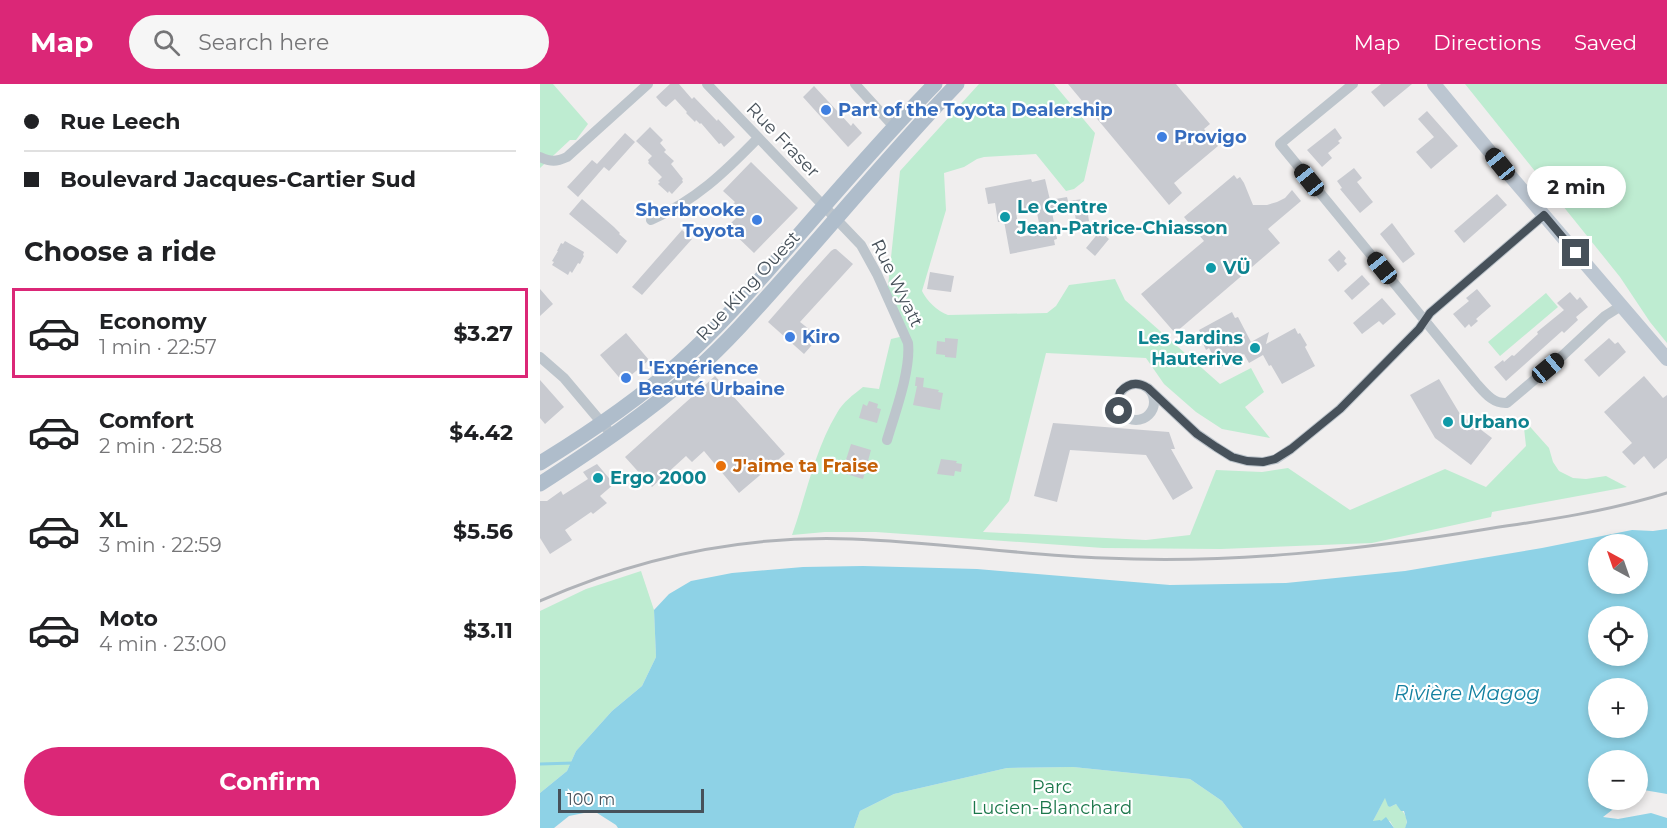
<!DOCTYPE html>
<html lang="en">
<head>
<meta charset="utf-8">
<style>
	:root { --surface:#fff; --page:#f6f6f6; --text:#202124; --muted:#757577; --line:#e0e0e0; --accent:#db2777 }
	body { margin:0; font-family:Montserrat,sans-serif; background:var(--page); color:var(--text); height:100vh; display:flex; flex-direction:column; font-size:22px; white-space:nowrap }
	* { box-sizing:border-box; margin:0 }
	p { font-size:20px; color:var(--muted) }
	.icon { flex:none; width:33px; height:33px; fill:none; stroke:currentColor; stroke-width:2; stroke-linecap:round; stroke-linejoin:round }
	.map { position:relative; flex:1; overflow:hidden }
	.details { display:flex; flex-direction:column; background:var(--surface); width:540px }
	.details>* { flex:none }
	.guide { display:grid; align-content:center; height:132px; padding:0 24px; background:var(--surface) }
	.needle { width:39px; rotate:320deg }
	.buttons { position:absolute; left:1048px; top:450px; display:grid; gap:12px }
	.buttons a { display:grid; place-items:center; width:60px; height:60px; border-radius:50%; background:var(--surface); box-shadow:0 3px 9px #0003; font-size:30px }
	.scale { position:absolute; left:18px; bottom:15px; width:146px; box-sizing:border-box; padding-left:6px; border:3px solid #47515a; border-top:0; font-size:16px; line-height:21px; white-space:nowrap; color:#47515a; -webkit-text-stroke:4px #fff; paint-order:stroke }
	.end { position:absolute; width:27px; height:27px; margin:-14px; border:8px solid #47515a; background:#fff; box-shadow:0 0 0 3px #fff }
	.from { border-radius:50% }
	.bubble { position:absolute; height:42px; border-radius:21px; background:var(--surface); box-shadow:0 3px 9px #0003; font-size:20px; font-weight:700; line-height:42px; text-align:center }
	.car { position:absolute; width:18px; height:36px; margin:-18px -9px; border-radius:8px; box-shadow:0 0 4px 2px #0007; background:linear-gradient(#222 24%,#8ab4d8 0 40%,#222 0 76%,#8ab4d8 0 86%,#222 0) }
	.guide b { display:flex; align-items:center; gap:21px; height:57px; font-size:22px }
	.guide b+b { border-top:2px solid var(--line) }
	.guide i { width:15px; height:15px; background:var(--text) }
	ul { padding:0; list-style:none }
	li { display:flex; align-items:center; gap:18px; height:90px; margin:0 12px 9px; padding:0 12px; border:3px solid transparent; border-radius:0px }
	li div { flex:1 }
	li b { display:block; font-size:22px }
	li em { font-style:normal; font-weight:700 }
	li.active { border-color:var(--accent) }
	li>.icon { width:54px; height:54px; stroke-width:1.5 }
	h2 { padding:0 24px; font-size:27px; line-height:72px }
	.primary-button { display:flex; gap:12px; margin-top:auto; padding:12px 24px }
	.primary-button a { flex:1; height:69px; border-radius:36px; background:var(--accent); color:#fff; font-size:24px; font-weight:700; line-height:69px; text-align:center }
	header { display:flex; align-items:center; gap:36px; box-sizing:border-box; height:84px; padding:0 30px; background:var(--accent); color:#fff }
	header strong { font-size:28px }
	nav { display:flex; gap:33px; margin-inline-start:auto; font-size:21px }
	.search { width:420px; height:54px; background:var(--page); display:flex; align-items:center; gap:15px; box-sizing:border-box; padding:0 21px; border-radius:33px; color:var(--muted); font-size:22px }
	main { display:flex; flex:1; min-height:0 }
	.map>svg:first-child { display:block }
</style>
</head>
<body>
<header>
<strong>Map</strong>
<div class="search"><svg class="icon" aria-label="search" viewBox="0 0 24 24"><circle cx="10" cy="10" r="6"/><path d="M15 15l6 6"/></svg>Search here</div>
<nav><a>Map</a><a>Directions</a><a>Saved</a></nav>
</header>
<main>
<section class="details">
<div class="guide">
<b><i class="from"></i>Rue Leech</b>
<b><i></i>Boulevard Jacques-Cartier Sud</b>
</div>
<h2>Choose a ride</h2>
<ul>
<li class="active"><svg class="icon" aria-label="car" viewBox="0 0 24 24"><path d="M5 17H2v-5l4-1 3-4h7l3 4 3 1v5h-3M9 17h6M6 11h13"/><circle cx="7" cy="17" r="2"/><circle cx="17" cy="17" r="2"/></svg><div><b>Economy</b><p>1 min · 22:57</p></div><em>$3.27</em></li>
<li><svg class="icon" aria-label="car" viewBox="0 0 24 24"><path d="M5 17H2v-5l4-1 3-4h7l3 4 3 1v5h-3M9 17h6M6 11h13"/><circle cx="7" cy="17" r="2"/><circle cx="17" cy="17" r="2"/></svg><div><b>Comfort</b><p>2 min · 22:58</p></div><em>$4.42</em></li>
<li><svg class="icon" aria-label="car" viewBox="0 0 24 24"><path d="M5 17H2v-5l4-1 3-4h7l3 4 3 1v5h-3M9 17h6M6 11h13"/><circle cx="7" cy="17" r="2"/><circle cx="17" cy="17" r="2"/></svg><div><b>XL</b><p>3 min · 22:59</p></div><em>$5.56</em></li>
<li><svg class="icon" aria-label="car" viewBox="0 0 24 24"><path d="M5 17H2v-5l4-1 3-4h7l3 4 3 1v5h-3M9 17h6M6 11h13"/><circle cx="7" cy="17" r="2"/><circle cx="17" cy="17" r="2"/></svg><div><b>Moto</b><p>4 min · 23:00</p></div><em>$3.11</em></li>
</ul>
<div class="primary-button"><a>Confirm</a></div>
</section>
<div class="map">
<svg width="1127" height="744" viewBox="0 0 1127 744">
	<rect width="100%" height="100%" fill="#f0eeee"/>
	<path fill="#beecd1" d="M0 0H13L48 40 36 56H30L0 84Z
		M439 0H514L555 49 544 97 534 105 526 107 496 70 444 73 437 75 424 83 404 89 406 126 382 207C387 217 397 227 408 231L507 229 516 222 529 201 575 195 585 216 680 300 711 284 724 308 705 323 730 354 682 345 656 328 624 300 606 274 506 269 469 417 443 448 606 456 650 451 676 386 722 388 748 384 810 426 905 385 946 403 986 362 983 335 1009 364 1013 378 1019 387 1033 394 1046 395 1066 392 1087 403 952 428 951 433 832 459 681 465 563 464 336 448H285L252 451C266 412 275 365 297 329 303 318 313 311 323 303L339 305 351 255 364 252 347 212 360 87Z
		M925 0H1127V259L1110 238 1080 193Z
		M1006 209 1018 223 960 272 948 258Z
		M101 487 114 526 116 573 102 602 72 627 36 667 27 687 0 709V527L46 505Z
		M533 683 650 695 682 717 703 744H314L320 727 354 710 467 684Z
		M845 713 850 723 856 720C863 727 870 734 865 744H854L850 737H833Z"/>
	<path fill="#8ed2e6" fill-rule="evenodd" d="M1127 445V710L1098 705V676H1059V716H1085L1063 733 1078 735 1111 729 1127 734V744H865L867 738 864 727H861L856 720 850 723 848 722 845 714 833 737 840 736 841 737 846 733 854 744H703L682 717 650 695 533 683 467 684 354 710 320 727 314 744H78L76 741 54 727 29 732 14 744H0V709L27 687 36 667 72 627 102 602 116 573 114 526 129 510 151 497 192 489 263 483 323 482 437 485 630 501 746 499 865 487 1002 464 1092 446 1113 447ZM1059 460H1098V500H1059ZM1059 532H1098V572H1059ZM1059 604H1098V644H1059Z"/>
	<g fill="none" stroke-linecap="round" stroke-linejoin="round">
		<path stroke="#8ed2e6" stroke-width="3" d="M0 680 34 679"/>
	</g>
	<path fill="#c8cad0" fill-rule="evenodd" d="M130 0H139L152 15 154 13 177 37 178 35 195 53 184 63 181 59 179 60 161 39 160 40 156 36 155 38 146 29 147 28 135 15 126 23 122 20 116 13Z
		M528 0H636L670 40 664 45 678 62 634 99 642 109 629 121Z
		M841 0H872L844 23 831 8Z
		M274 2 311 42 313 39 322 49 308 63 263 13Z
		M887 27 918 62 891 85 876 68 894 53 878 35Z
		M110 43 123 56 120 59 126 66 124 68 134 77 131 80 143 95 142 96 143 98 132 110 129 107 128 109 118 100 120 98 118 97 122 93 108 79 109 78 108 76 112 72 96 57Z
		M795 44 802 54 798 57 800 59 788 69 792 74 782 83 767 66Z
		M85 49 95 58 69 87 64 83 38 113 27 103 52 76 57 80Z
		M211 78 258 124 214 169 187 143 198 132 189 124 195 118 183 107Z
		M814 84 822 94 817 98 833 118 820 129 800 105 802 104 797 97Z
		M694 91 697 95 700 93 704 99 713 121H727L737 118 745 114 752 106 761 117 728 145 740 159 635 249 601 210 664 157 644 133Z
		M491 95 492 98 505 95 510 116 527 113 528 117 543 115 544 120 546 119 549 137 536 139 535 129 528 130V126L512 128 517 155 514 156 515 161 470 170 464 137 458 138 455 119 448 120 445 104ZM496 124 501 149 480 153 476 128Z
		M957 110 967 121 924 159 914 147Z
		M42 115 74 143 80 149 79 150 87 157 77 170 29 130Z
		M852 139 875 170 863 179 840 150Z
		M142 146 152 155 102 211 92 203Z
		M560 147 569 155 555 172 546 164Z
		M25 157 44 168 43 171 44 172 40 180 38 179 32 189 30 187 28 191 12 181 14 178 12 177 18 167H17L21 159 23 160Z
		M294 165H296L313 180 260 238 279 253 264 270 228 238 263 198 291 167Z
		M799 166 806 174 804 177 807 180 798 188 788 176Z
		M390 188 414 192 411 208 387 205Z
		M822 191 830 200 812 216 804 207Z
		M0 205 13 220 0 232Z
		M937 205 951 222 936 235 938 237 931 243 929 240 925 244 913 230 929 217 926 214Z
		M1030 208 1037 216 1040 213 1048 223 1036 233 1038 236 1024 249 1022 247 966 297 954 283 963 276 964 278 972 271 974 272 998 250 997 248 1024 226 1017 219Z
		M842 214 856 230 843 241 839 237 822 250 813 239Z
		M692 228 695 234 698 233 711 258 729 248 726 260 755 244 758 250 760 249 767 261 765 263 775 282 742 300 731 281 729 282 723 271 709 279 704 270 679 284 669 264 666 266 660 253 662 252 659 246Z
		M86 249 109 276 83 298 60 271Z
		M405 254 418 255 416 274 405 273V271L396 270 397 257 405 258Z
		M1069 254 1075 260 1078 258 1086 268 1059 293 1044 276Z
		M175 292 245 370 199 409 164 367 152 378 146 372 112 403 85 373Z
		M1104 292 1123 314 1127 311V374L1114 385 1104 372 1094 381 1082 368 1092 359 1064 328Z
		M376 293 384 294 383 303 399 306 398 308 403 309 400 326 373 321 377 302H375Z
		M899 295 920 330 952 354 931 381 895 354 870 311Z
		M0 296 24 323 5 340 0 334Z
		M329 317 338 320 337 324 341 325 337 339 319 334 323 320 327 322Z
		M513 339 629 348 635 365H631L653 404 633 416 606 371 530 366 517 418 494 412Z
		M311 360 331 366 323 395 306 390 308 383 304 382Z
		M401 375 417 377 416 379 422 380 421 388 415 387 414 392 397 390Z
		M57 380 74 400 60 412 67 419 53 430 51 428 25 446 32 456 10 470 0 454V417H7L21 407 23 411 48 395 43 388Z"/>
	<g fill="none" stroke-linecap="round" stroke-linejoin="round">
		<path stroke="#bdc5cc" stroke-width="10" d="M167 0 321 161 337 190 368 259C371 286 355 329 347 356
			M315 0 354 43
			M813 0 740 60 936 299C945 309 953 320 967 319L1020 274 1065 232 1081 222
			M0 73C11 78 16 78 27 73L108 0
			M111 136C155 117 185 88 218 54
			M0 273 24 294 72 351
			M578 318a18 18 0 1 1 36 0a18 18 0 1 1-36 0Z
			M608 304 657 350 676 363 692 373 707 377 723 378 736 375 751 365 800 325 879 245 890 229 1004 131"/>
		<path stroke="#bcc6d1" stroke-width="14" d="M894 0 960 80 1127 275"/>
		<path stroke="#afbdcb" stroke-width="15" d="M0 379C49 349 97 317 140 278 177 245 210 207 243 169 293 112 342 54 395 0
			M0 400C54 365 107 329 155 287 193 253 225 215 259 177 311 118 362 57 417 0"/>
		<path stroke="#b0b3b8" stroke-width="3" d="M0 517C99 473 204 451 312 455 397 458 480 471 564 474 693 480 820 466 947 445 1008 436 1069 427 1127 409"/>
	</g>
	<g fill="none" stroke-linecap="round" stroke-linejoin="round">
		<path stroke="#47515a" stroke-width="8" d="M579 327 577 321 580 308C588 299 597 297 608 304L657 350 676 363 692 373 707 377 723 378 735 375 751 365 800 325 879 245 890 229 1004 131 1036 169"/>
	</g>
	<g fill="#3f7fe0" stroke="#fff" stroke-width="2">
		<circle cx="286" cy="26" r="6"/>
		<circle cx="622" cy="53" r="6"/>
		<circle cx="217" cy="136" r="6"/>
		<circle cx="250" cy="253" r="6"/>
		<circle cx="86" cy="294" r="6"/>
	</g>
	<g fill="#0f9aa8" stroke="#fff" stroke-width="2">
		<circle cx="465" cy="133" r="6"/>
		<circle cx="671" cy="184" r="6"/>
		<circle cx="715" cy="264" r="6"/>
		<circle cx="908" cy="338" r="6"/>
		<circle cx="58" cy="394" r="6"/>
	</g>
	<circle fill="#e8710a" stroke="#fff" stroke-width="2" cx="181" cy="382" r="6"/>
	<g text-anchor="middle" stroke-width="4.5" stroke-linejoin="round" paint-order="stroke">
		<g font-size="18" font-weight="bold" fill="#366cbe" stroke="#fff" text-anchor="start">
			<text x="298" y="32">Part of the Toyota Dealership</text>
			<text x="634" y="59">Provigo</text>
			<text x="205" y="132" text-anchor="end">Sherbrooke<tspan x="205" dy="21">Toyota</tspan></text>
			<text x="262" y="259">Kiro</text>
			<text x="98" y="290">L'Expérience<tspan x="98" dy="21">Beauté Urbaine</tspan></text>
		</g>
		<g font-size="18" fill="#47515a" stroke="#fff">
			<text transform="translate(243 56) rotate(46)" y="6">Rue Fraser</text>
			<text transform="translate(357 199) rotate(64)" y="6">Rue Wyatt</text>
			<text transform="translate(208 202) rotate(-47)" y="6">Rue King Ouest</text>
		</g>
		<g font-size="18" font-weight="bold" fill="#0d838f" stroke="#fff" text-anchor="start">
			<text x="477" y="129">Le Centre<tspan x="477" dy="21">Jean-Patrice-Chiasson</tspan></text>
			<text x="683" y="190">VÜ</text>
			<text x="703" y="260" text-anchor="end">Les Jardins<tspan x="703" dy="21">Hauterive</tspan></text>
			<text x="920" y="344">Urbano</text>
			<text x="70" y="400">Ergo 2000</text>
		</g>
		<g font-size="18" font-weight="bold" fill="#c56008" stroke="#fff" text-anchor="start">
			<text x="193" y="388">J'aime ta Fraise</text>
		</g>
		<g font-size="18" fill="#1c774b" stroke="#fff">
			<text x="512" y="709">Parc<tspan x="512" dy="21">Lucien-Blanchard</tspan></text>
		</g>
		<g font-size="20" font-style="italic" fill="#1480a0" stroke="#fff">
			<text x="927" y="616">Rivière Magog</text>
		</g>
	</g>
</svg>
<div class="buttons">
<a><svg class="needle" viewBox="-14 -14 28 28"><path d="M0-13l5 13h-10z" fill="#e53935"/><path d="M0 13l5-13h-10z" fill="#757577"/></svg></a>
<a><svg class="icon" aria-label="locate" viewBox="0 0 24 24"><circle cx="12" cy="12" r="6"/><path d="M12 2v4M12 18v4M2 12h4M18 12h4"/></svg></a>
<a>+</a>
<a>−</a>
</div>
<div class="scale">100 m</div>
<i class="end from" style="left:579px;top:327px"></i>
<i class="end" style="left:1036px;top:169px"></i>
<div class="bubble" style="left:987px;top:82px;width:99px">2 min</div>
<i class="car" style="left:960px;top:80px;rotate:321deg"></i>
<i class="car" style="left:769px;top:96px;rotate:321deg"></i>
<i class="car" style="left:842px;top:184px;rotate:321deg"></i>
<i class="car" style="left:1008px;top:284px;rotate:50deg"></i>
</div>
</main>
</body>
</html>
